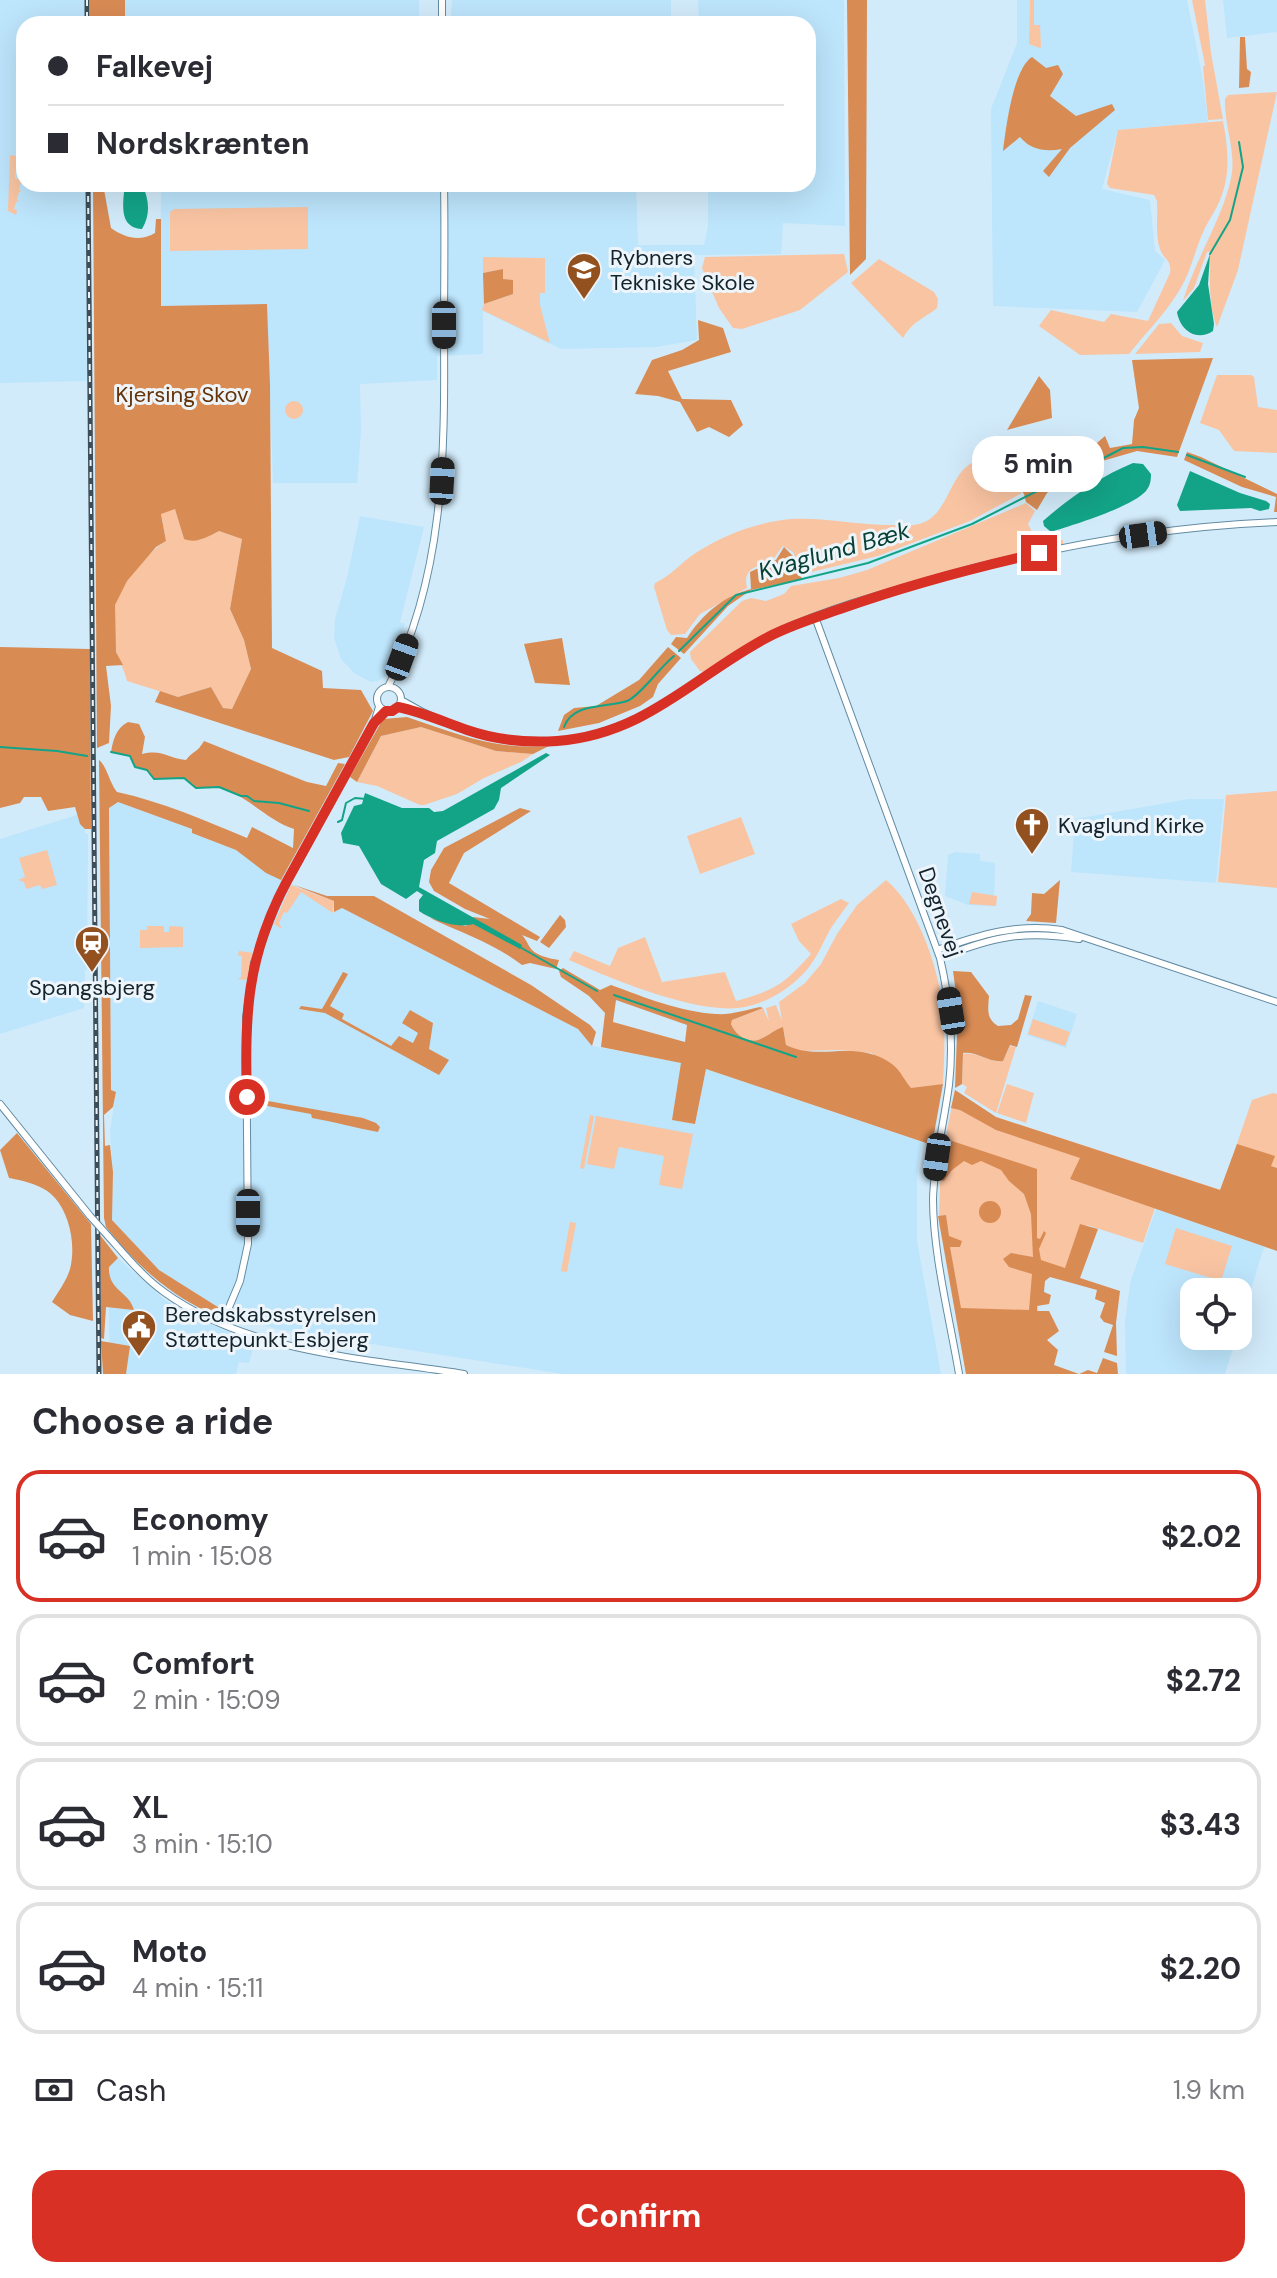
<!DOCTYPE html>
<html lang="en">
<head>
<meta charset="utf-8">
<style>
	:root { --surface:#fff; --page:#f2f2f3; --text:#2b2b33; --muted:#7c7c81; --line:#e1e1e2; --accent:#d93025 }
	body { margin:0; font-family:"DM Sans",sans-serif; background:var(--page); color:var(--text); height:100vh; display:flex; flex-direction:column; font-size:30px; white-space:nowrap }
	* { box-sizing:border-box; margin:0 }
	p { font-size:26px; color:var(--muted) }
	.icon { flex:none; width:44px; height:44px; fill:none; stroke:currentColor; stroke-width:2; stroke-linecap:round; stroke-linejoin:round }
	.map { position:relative; height:1374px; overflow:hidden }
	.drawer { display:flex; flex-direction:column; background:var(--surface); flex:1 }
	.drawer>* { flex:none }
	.top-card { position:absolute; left:16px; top:16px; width:800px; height:176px; border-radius:24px; box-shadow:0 8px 32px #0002; display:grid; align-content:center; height:176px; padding:0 32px; background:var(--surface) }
	.tools { position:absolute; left:1180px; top:1278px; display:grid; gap:16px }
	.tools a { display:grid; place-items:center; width:72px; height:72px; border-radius:16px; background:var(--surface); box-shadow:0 8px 32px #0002; font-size:40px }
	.end { position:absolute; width:36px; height:36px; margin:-18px; border:10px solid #d93025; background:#fff; box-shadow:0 0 0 4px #fff }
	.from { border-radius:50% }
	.bubble { position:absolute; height:56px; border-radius:24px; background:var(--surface); box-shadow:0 8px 32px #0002; font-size:26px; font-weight:700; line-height:56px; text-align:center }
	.car { position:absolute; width:24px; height:48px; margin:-24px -12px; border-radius:10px; box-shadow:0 0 6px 2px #0007; background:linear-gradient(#222 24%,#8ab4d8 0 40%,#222 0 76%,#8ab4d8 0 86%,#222 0) }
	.top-card b { display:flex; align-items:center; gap:28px; height:76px; font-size:30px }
	.top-card b+b { border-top:2px solid var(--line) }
	.top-card i { width:20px; height:20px; background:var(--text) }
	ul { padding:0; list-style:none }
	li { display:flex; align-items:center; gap:24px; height:132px; margin:0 16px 12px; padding:0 16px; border:4px solid var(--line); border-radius:24px }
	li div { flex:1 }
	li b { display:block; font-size:30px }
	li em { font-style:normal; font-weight:700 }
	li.active { border-color:var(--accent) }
	li>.icon { width:72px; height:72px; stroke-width:1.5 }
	h2 { padding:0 32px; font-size:36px; line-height:96px }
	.pay { display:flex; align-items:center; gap:20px; height:88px; padding:0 32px; font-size:30px }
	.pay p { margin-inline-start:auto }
	.button { display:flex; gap:16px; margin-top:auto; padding:16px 32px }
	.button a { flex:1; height:92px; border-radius:24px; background:var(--accent); color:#fff; font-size:32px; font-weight:700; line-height:92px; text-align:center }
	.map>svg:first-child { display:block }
</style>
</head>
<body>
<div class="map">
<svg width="1277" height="1374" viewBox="0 0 1277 1374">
	<rect width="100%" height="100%" fill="#d2ebfa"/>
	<path fill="#bde5fc" d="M0 0H85V24H24V184H86L87 381 0 383Z
		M125 0H419V24H125Z
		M452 0H671V24H450Z
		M698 0H844L845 226 783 223 781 254 694 255 697 340 656 347 561 349 483 311V354L437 356V380L360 384 361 432 357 483H273L267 305 160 306 161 184H636L638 245H704L708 226V184H808V24H699Z
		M1017 0H1187L1202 74 1208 122 1118 130 1102 189 1150 200 1155 251 1165 260 1137 312 993 306 991 109 1017 43Z
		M1223 0H1277V32L1227 38Z
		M360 516 424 527 400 622 405 624 386 676 378 681 371 682 354 673 341 659 334 638 335 619 347 578Z
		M1189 799H1224L1216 883 1071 872 1075 819Z
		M118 802 193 829V833L236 850 334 912 342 908 578 1029 592 1046 682 1063 672 1120 695 1124 706 1069 922 1142 917 1175V1241L941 1374H563L277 1329 250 1321 221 1309 159 1270 112 1220 113 1172 110 1131 116 1092 111 1090 109 808Z
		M83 813 85 834H88L87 970H85L84 1008 0 1034V839Z
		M955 852 980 854V861L995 863 994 906 968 905 945 896 948 855Z
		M1038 1001 1077 1014 1066 1048 1027 1035Z
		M1156 1209 1264 1247 1238 1332V1292H1194V1336H1237L1225 1374H1126L1125 1321 1130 1283Z
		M118 1258 166 1301 213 1325 255 1343 249 1363 239 1362 236 1374H110L108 1267Z"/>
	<path fill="#f9c4a2" d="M1030 0H1034V25H1040L1041 47 1040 48 1029 44Z
		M1192 0H1205L1211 53 1223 119 1208 120 1203 67 1205 65Z
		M1277 92 1238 270 1217 327C1208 305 1210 276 1210 252H1207L1194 288 1183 301C1195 259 1225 215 1232 173 1235 148 1224 124 1225 99L1228 95Z
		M1223 121C1228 148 1231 174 1220 200 1216 210 1210 218 1205 228 1197 244 1193 263 1185 280 1172 307 1148 330 1129 354L1080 355 1039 326 1051 310 1104 322 1111 314 1148 321 1170 273C1172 260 1164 260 1160 249 1155 236 1158 215 1157 201L1154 195 1110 188 1107 184 1118 130Z
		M12 155 20 157V160H17L15 178 24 181 21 182 19 190 22 191 19 192 17 200 19 202H16L14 209 17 210 16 215 8 211 10 156Z
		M308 207V249L170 251V212L174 209Z
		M844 254 848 272 800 310 742 329 733 328 719 308 702 268 705 257Z
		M483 257 545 258V293H540V305L550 343 482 310 484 304 513 294V281L503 279V269L483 273Z
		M879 259 934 292 938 299 937 308C922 320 913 321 903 338L851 283Z
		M1171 323 1182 336 1203 343 1200 352 1135 354 1159 324Z
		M1217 375H1251L1254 377 1258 407 1277 410V453L1234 451 1219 430 1200 423Z
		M285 410a9 9 0 1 1 18 0a9 9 0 1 1-18 0Z
		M993 457 1022 493 970 521 878 556 803 574 793 552 783 546C780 549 778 553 775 557 761 569 742 564 747 588L700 614 685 634 671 635 667 630 654 587 655 583C670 576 680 564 694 554 723 535 757 522 791 519 826 517 861 526 895 525 903 525 912 526 919 524 948 516 947 480 970 464 975 460 986 459 993 457Z
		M1026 503 1035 511 1028 524 1033 534 1040 540H1063V544L967 565 819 611 741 648 704 672 700 671 691 659 690 652 742 601 751 598 766 601 784 594 791 586 839 578 867 570Z
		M175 508 184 539 200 540 219 531 242 539 230 609 244 640 251 669 232 709 223 708 211 687 178 697 127 681C125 671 118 660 116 651 114 642 113 615 115 606 119 585 148 552 166 541L161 513Z
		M421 727 496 751 533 754 521 762 484 778 457 794 424 805H420L377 786 357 782 381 736Z
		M1277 791V888L1218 882 1226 795Z
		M741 817 755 854 700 874 687 836Z
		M47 850 57 885 42 889 40 885 26 889 24 882 18 880 25 877 19 858Z
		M886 880C920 908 942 977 944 1021 945 1042 944 1063 943 1084L911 1089 891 1064 871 1053 839 1050 799 1051 786 1045 783 1027C774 1030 766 1038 758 1040 746 1043 735 1034 731 1024L732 1020 763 1008 769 1021 766 1008 776 1005 782 1021 779 1002 805 983 821 964 837 934 857 905Z
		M291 885 334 901 333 913 301 892 287 913 284 912 279 923 282 929 274 924Z
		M972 892 997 896 996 906 969 904Z
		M841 899 849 903C843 911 837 919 831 928 822 944 816 961 803 974 788 990 766 1003 745 1007 699 1016 612 979 569 960L574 951 610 966 618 948 645 937 662 982 725 972 736 1001C776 990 784 984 811 954L799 941 791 924Z
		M147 926H164V932H169V926L183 927V947L140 948V930H147Z
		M239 951 254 953 248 978 246 980 238 979 241 977 242 956 238 955Z
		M1033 1019 1070 1032 1065 1046 1028 1034Z
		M1010 1046 1016 1047 996 1113 964 1093 967 1087 962 1084 963 1054C977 1051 988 1063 1003 1061Z
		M1007 1084 1034 1093 1026 1123 997 1113Z
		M955 1090 996 1117 1221 1190 1252 1100 1273 1093 1277 1094V1250L1155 1208 1143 1243 1087 1225 1070 1275 1037 1264 1040 1374H966L939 1214 941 1162Z
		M590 1115 594 1116 584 1169 580 1168Z
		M596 1116 693 1134 682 1189 659 1185 664 1156 619 1147 614 1169 587 1164Z
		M570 1222 576 1223 567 1272 561 1271Z
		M1176 1228 1232 1246 1221 1281 1165 1264Z"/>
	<path fill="#d98b54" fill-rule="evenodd" d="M90 0H125V24H90Z
		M847 0H867L866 259 850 275Z
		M1240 37H1245L1247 69 1251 72 1249 87 1239 88Z
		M1032 57 1046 68 1058 65 1063 74 1050 96 1076 116 1112 104 1115 110 1070 148 1049 177 1043 171 1062 149C1045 152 1031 150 1020 137L1003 151C1006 128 1013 69 1032 57Z
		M93 184H103L111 228C125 238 140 242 155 233L156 219H161V306L267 304 270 385 272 648 322 671 323 688 361 690 373 711 349 757 334 760 155 702 160 691 178 697 211 687 223 708 232 709 251 669 244 640 230 609 242 539 219 531C207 537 197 544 184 539L175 509 161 514 166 541 156 547 127 581 115 605 116 652 123 665 106 666 111 706 109 743 97 748Z
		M503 269V279L513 280V294L484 304 483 273Z
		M698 320 723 328 731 352 668 371 682 399 731 400 743 425 729 437 709 427 697 432 680 402 658 396 635 394 652 360 682 350 699 340Z
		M1213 358 1177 457 1137 451 1099 462 1061 482 1047 493 1037 510 1026 502 1024 494 1006 468 1030 465 1048 453 1055 462H1061L1064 468 1061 450 1091 448 1105 436 1110 448 1132 444 1134 420 1139 408 1132 360Z
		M1039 376 1050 390 1052 418 1007 430Z
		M1187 452 1201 457 1277 494V512H1274L1276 497 1242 487 1184 460Z
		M784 547 793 556 802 579 751 590 728 606 684 654 671 644 676 637 687 638C702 615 723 596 751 589L750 572 776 560Z
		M562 638 570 685 535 683 524 644Z
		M0 647 90 649 91 829H85L80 824 75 807 48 811 41 797H24L20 803 0 808Z
		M668 647 681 658 658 684 653 697 640 706 599 723 558 731 564 715 574 708 596 706 639 680Z
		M407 717C457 734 494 750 549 746L533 754 496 751 421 727 381 736 357 782 350 777 383 719Z
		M128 722 139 724 145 737 142 754C163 749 167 758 186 760 194 750 197 753 204 741L307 782 326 786 338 763 345 764 281 880 266 873 236 850 192 833V829L118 802 109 808 111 1090 116 1092 113 1107 104 1115 105 1146 110 1145 113 1172 112 1220 159 1270 221 1309 208 1312C165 1292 135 1263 106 1227L104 1218 99 760C107 766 109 782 117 792 163 802 204 820 247 838L252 827 293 848 294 829C268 821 249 797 222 788 213 785 205 789 196 788L184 778 154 779 147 770 135 767 130 756 111 752C113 740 116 728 128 722Z
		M520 808 531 811 464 853 449 883 540 937 537 941 522 935C525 938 527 942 529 946 535 956 548 958 559 960L556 969 530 963 522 965C493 943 462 933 430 918L466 926 473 917 490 919 465 909 434 891 429 882 431 870 444 848Z
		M1060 880 1056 923 1026 921 1031 914 1032 893 1044 894Z
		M291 884 327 896H374L531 985 590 1025 596 1032 592 1046 578 1029 342 908 334 912V901Z
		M560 915 565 920 566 927 549 948 540 942Z
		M563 968 600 990 611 985C644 997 680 1012 716 1014 731 1015 746 1010 760 1007L763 1008 732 1020 731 1024C735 1034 746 1043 758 1040 767 1037 774 1030 783 1027L786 1045C819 1062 856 1038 892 1064 901 1071 904 1080 911 1088L943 1084 932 1145 706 1069 695 1124 672 1120 681 1063 601 1047 605 1013 589 996 561 977 559 971ZM616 1000 687 1025 685 1042 613 1022Z
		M953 971 971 972 989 996C988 1009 986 1019 998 1026L1011 1025 1018 1019 1025 995 1032 996 1017 1047 1010 1045 1003 1061C989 1063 977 1051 963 1053L962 1084 955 1088 958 1008Z
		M343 972 348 974 330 1006 344 1014 342 1019 391 1046 399 1036 413 1043 418 1033 402 1023 410 1010 433 1023 429 1049 449 1060 439 1075 325 1013 299 1009 301 1006 322 1009Z
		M955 1090 996 1117 1220 1190 1237 1144 1275 1156 1271 1166 1277 1168V1251L1070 1179 1080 1158 996 1130 960 1110 951 1108Z
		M251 1098 363 1118 376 1123 380 1127 378 1132C356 1128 335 1122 312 1118L311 1114 251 1103Z
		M17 1133 91 1224 93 1321 70 1315 52 1302C58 1292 67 1280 70 1269 76 1246 70 1215 55 1198 44 1185 24 1181 9 1178L0 1150Z
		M946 1139 1037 1169V1238L1040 1239 1044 1231 1046 1233 1039 1249 1041 1260 1065 1268 1080 1224 1098 1229 1080 1278 1120 1291 1116 1323 1117 1356 1104 1352 1113 1325 1104 1322 1100 1317 1105 1303 1095 1299 1097 1290 1050 1277 1045 1281 1044 1292 1051 1295 1049 1304 1037 1306V1311H1049L1059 1331 1047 1340 1058 1350 1054 1365 1079 1374 1088 1370 1097 1373 1103 1358 1117 1363 1118 1374H966L938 1216 946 1215 949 1236 962 1241 960 1247H950L961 1308 1029 1310 1032 1274 1009 1267 1003 1259 1011 1253 1033 1257 1031 1214 1024 1194 1009 1181 1001 1170 981 1161 972 1165 964 1161 952 1170 944 1181 939 1180Z
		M979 1212a11 11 0 1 1 22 0a11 11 0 1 1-22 0Z
		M100 1235 118 1258 109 1267C108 1291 129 1291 134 1310L106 1307 104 1339 101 1338Z
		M101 1341 130 1346 126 1374H103Z"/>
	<path fill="#13a488" d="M125 184H142C149 199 151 214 142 229 118 228 123 202 125 184Z
		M1210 254 1208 284 1214 324 1213 331C1196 342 1180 330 1177 312L1199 285Z
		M1133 463 1143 464 1151 474C1151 481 1150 486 1146 491 1132 507 1073 525 1051 532L1044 526 1043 521C1069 498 1101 476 1133 463Z
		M1190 471 1240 493 1266 501 1270 504 1269 509 1260 511 1251 508 1180 511 1177 505Z
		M546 753 550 755 501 788 499 800 494 809 437 841 435 853 424 860 419 887 522 945 520 949 473 924C457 929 432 920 419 911V900L423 895 417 891 406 899 381 884 359 846 343 843 341 833 354 806 362 804 365 793 402 808H429L434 812 443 811Z"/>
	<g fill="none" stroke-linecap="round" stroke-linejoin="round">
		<path stroke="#13a488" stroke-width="2" d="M1210 254 1230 220 1243 167 1239 142
			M1187 455 1245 477
			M1061 480 1123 448 1143 447 1178 452
			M679 651 736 595 868 563 972 524 1055 482
			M564 727C573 702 607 708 627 701 639 697 661 666 674 656
			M0 747 57 751 87 756
			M111 752 130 756 135 767 147 770 154 779 184 778 196 788 219 787 241 796H247L254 801 279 803 309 811
			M338 822 342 820 346 803 355 798 366 799
			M518 946 597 991
			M614 995 796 1057"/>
		<defs>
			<path id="minor" d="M442 0V24
				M815 617 940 958C950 1001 954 1041 949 1085 944 1123 934 1161 933 1199 933 1254 950 1320 959 1374
				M377 699a12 12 0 1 1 24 0a12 12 0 1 1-24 0Z
				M388 687C444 579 445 455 444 336 444 285 445 235 444 184
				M401 700C452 731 515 749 575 739 660 724 708 664 782 630 826 610 874 596 920 583 1036 549 1156 527 1277 522
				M937 950C979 935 1017 923 1062 930L1277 1002
				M940 958C992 937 1023 930 1079 939
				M0 1104 90 1216
				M108 1236C126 1256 143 1277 164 1292 248 1353 364 1358 464 1374
				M222 1324 240 1281 248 1244 246 1017 254 963 278 899 374 723 379 707"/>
		</defs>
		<use href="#minor" stroke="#638ba2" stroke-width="8"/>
		<use href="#minor" stroke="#fff" stroke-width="6"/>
		<defs>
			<path id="rail" d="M87 0V24
				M88 184 99 1374"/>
		</defs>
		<use href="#rail" stroke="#3c4e59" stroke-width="5"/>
		<use href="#rail" stroke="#edf5fa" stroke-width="2" stroke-dasharray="6" stroke-linecap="butt"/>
		<defs>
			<path id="minor-bridge" d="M90 1216 108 1236"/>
		</defs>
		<use href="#minor-bridge" stroke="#638ba2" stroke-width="8" stroke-linecap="butt"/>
		<use href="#minor-bridge" stroke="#fff" stroke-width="6"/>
	</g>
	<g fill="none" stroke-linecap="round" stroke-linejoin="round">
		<path stroke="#d93025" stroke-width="10" d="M247 1097C244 1015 247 956 287 881L374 723 386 711H392L398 707C422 712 444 722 467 730 496 740 527 743 557 741 648 734 697 673 772 635 794 624 817 617 840 609 905 586 972 568 1039 553"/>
	</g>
	<defs>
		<symbol id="university-pin" viewBox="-11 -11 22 30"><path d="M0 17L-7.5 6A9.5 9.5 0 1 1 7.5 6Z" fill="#93511f" stroke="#edf5fa"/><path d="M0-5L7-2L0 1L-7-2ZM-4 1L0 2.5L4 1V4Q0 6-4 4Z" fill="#fff"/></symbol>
		<symbol id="church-pin" viewBox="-11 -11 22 30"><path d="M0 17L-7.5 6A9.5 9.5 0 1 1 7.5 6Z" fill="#93511f" stroke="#edf5fa"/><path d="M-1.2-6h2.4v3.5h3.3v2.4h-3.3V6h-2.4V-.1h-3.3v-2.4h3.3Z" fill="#fff"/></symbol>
		<symbol id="station-pin" viewBox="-11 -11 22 30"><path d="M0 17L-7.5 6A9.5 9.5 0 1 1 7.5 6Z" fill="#93511f" stroke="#edf5fa"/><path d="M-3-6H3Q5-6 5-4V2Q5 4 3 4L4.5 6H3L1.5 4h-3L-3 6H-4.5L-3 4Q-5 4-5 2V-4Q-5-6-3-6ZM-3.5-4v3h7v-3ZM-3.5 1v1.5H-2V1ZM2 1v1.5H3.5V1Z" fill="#fff"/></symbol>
		<symbol id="civic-pin" viewBox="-11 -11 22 30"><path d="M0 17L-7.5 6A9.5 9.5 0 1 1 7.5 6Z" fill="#93511f" stroke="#edf5fa"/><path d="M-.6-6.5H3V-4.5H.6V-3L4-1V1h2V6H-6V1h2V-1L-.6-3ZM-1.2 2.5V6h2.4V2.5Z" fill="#fff"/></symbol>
	</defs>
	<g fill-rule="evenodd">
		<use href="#university-pin" x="564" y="250" width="40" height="54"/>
		<use href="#church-pin" x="1012" y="805" width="40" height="54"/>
		<use href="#station-pin" x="72" y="923" width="40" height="54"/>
		<use href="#civic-pin" x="119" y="1307" width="40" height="54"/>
	</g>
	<g text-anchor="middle" stroke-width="6" stroke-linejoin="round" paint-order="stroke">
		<g font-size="22" fill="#13232d" stroke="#edf5fa" text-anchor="start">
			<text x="610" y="265">Rybners<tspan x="610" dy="25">Tekniske Skole</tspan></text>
			<text x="1058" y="833">Kvaglund Kirke</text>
			<text x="92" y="995" text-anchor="middle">Spangsbjerg</text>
			<text x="165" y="1322">Beredskabsstyrelsen<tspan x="165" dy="25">Støttepunkt Esbjerg</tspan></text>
		</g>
		<g font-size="22" fill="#663308" stroke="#edf5fa">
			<text x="182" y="402">Kjersing Skov</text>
		</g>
		<g font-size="22" fill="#13232d" stroke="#edf5fa">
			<text transform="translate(941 912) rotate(71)" y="8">Degnevej</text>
		</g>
		<g font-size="24" font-style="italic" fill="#063f33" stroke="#edf5fa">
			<text transform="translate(834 551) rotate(-16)" y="8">Kvaglund Bæk</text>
		</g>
	</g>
</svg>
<div class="tools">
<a><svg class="icon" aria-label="locate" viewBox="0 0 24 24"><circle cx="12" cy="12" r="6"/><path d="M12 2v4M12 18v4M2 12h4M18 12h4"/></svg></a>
</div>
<i class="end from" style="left:247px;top:1097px"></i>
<i class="end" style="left:1039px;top:553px"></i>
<div class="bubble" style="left:972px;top:436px;width:132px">5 min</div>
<i class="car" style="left:444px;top:325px;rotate:180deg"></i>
<i class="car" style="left:442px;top:481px;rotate:3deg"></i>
<i class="car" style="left:1143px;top:535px;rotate:82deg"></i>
<i class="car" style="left:402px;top:657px;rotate:20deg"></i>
<i class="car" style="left:951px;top:1011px;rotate:351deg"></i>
<i class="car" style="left:937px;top:1157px;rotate:188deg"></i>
<i class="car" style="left:248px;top:1213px;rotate:180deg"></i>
<div class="top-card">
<b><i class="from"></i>Falkevej</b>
<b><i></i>Nordskrænten</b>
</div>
</div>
<section class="drawer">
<h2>Choose a ride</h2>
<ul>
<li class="active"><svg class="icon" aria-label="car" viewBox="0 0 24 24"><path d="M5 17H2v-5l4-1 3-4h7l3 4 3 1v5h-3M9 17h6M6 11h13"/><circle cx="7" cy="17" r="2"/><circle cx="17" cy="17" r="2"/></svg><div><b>Economy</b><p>1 min · 15:08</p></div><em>$2.02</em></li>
<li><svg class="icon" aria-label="car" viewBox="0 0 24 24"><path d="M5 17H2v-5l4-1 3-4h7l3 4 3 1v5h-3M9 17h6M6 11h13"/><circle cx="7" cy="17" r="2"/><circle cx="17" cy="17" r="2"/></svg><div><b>Comfort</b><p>2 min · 15:09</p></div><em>$2.72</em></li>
<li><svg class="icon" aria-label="car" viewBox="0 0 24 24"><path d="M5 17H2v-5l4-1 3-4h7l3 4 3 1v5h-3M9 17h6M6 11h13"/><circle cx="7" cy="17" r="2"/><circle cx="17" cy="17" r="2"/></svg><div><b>XL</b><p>3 min · 15:10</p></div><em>$3.43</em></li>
<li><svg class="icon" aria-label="car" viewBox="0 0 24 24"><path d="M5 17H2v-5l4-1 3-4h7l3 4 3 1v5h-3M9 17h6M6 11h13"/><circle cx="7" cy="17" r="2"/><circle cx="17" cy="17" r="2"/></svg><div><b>Moto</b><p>4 min · 15:11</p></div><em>$2.20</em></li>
</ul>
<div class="pay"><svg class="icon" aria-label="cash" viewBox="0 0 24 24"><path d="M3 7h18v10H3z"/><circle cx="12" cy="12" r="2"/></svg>Cash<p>1.9 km</p></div>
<div class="button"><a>Confirm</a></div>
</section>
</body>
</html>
